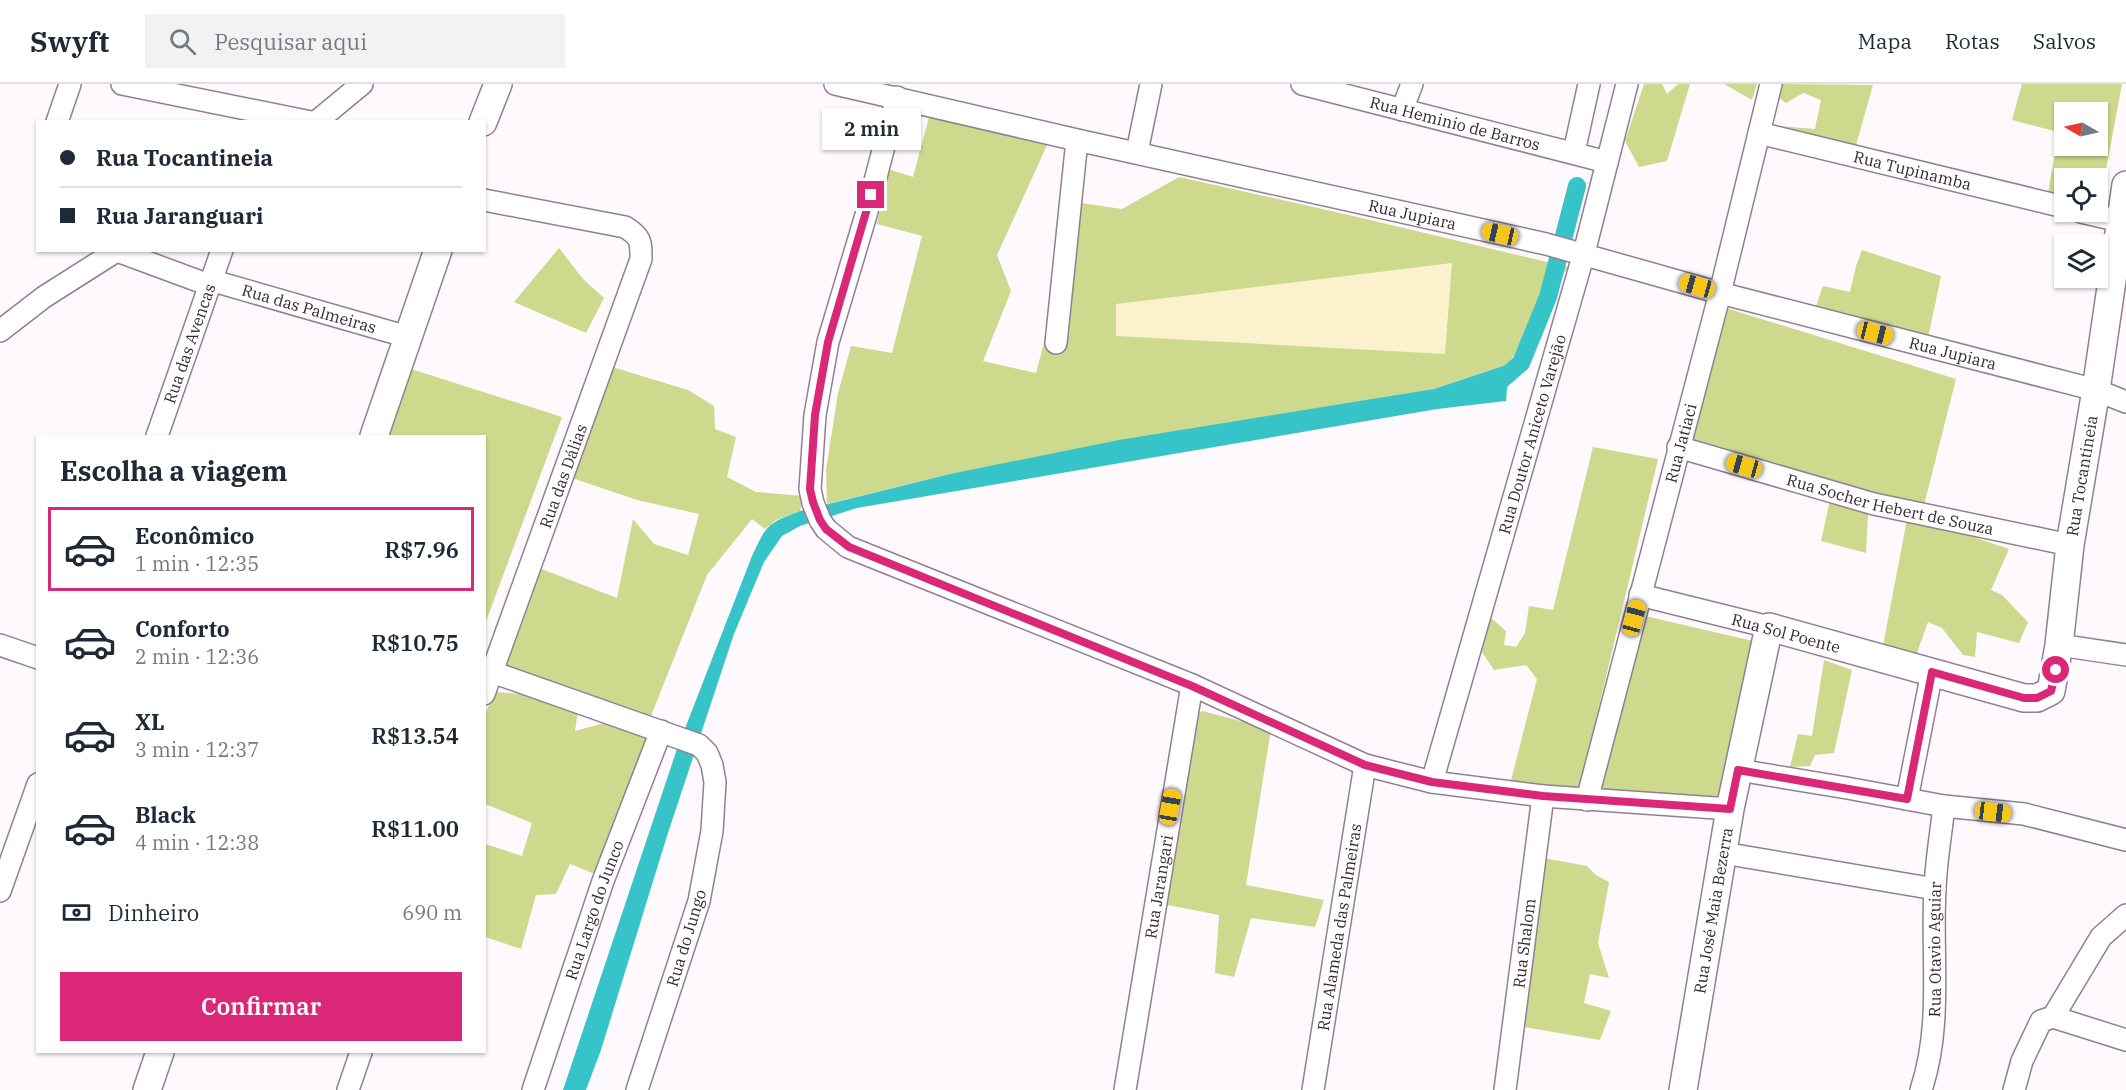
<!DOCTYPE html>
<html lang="pt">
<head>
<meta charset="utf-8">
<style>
	:root { --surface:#fff; --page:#f2f2f3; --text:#1f2937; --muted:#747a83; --line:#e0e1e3; --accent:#db2777 }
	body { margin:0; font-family:"IBM Plex Serif",serif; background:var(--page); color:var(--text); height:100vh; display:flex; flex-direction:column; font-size:22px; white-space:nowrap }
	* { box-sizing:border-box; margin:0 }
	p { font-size:20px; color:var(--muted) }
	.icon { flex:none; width:33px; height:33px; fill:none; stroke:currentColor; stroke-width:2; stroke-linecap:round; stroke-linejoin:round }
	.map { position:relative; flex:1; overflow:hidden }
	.details { position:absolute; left:36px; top:351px; width:450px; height:618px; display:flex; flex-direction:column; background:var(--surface); border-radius:0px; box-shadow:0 2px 4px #0004 }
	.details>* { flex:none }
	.guide { position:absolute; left:36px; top:36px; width:450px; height:132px; border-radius:0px; box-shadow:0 2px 4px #0004; display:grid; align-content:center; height:132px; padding:0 24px; background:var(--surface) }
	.needle { width:39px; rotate:279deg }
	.controls { position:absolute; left:2054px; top:18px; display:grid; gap:12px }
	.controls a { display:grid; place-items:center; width:54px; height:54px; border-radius:0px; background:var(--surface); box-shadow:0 2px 4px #0004; font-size:30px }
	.end { position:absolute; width:27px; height:27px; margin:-14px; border:8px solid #db2777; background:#fff; box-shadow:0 0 0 3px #fff }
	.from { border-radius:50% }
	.bubble { position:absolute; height:42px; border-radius:0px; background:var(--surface); box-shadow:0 2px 4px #0004; font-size:20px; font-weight:600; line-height:42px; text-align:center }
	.car { position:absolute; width:18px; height:36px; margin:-18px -9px; border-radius:8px; box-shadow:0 0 4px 2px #0007; background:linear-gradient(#f5c518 24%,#345 0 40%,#f5c518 0 76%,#345 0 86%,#f5c518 0) }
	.guide b { display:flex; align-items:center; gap:21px; height:57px; font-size:22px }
	.guide b+b { border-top:2px solid var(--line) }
	.guide i { width:15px; height:15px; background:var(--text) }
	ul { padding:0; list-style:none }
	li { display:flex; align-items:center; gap:18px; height:84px; margin:0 12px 9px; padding:0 12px; border:3px solid transparent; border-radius:0px }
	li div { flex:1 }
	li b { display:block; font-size:22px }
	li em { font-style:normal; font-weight:600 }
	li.active { border-color:var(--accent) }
	li>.icon { width:54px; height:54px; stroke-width:1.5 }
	h2 { padding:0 24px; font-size:27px; line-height:72px }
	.pay { display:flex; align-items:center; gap:15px; height:66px; padding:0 24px; font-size:22px }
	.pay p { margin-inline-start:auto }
	.action { display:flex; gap:12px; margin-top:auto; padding:12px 24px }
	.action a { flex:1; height:69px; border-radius:0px; background:var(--accent); color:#fff; font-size:24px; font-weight:600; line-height:69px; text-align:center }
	header { display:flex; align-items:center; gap:36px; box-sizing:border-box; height:84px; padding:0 30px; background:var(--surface); border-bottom:2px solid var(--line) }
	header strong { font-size:28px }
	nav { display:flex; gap:33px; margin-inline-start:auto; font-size:21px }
	.search { width:420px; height:54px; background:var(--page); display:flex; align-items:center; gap:15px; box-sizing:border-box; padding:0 21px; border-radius:0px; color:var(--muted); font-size:22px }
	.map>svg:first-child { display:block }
</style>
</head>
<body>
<header>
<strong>Swyft</strong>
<div class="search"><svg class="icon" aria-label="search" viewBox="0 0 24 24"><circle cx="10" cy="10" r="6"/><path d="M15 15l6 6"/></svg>Pesquisar aqui</div>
<nav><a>Mapa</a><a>Rotas</a><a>Salvos</a></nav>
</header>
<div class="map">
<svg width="2126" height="1006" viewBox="0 0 2126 1006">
	<rect width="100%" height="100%" fill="#fef9fd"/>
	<path fill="#cdd98c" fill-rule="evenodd" d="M1644 0H1662L1667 10 1678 0H1690L1667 77 1639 83 1625 57Z
		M1724 0H1757L1752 16Z
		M1780 0 1873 1 1853 72 1772 49 1777 42 1815 45 1821 16 1803 9 1786 19 1778 13Z
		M2022 0H2122L2098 129 2097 94H2064V127L2046 122 2058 48 2012 36ZM2064 28H2097V62H2064Z
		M929 33 1048 59 997 171 1011 207 983 277 1036 289 1081 119 1122 125 1179 93 1349 131 1568 183 1509 280 1434 305 950 390 827 420 826 386 838 309 851 262 892 269 922 152 877 140 888 85 913 93Z
		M559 164 583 195 604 214 586 249 514 218Z
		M1862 166 1941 192 1928 254 1816 222 1823 202 1850 208 1856 182Z
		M1726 224 1956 295 1923 425 1687 358Z
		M609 282 688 306 714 322 715 345 736 353 727 393 756 408 804 412 800 427 776 436 765 445 752 435 707 491 649 637 503 584 539 484 617 514 633 435 654 460 688 471 699 430 637 416 572 394Z
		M408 284 562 333 485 540 484 352H384Z
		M1593 363 1658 375 1579 706 1510 700 1537 595 1526 581 1494 586 1482 568 1490 533 1506 547 1504 561 1516 563 1525 549 1529 522 1553 526Z
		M1830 416 1868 430 1866 469 1821 457Z
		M1907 435 1929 438 2009 465 1991 506 2002 511 2028 538 2019 559 1977 548 1975 573 1963 571 1942 544 1928 538 1914 577 1882 567Z
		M1641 531 1757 558 1725 721 1594 710Z
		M1824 576 1852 586 1834 669 1815 671 1810 682 1790 683 1798 650 1812 652Z
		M494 608 526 610 578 627 575 647 608 638 652 653 600 792 570 780 556 810 536 811 521 865 485 853V760L522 772 532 739 485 720 484 634Z
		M1202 627 1271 645 1246 801 1324 816 1315 843 1251 834 1234 893 1215 889 1219 831 1162 820 1189 637Z
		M1544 774 1587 782 1596 791 1609 798 1598 859 1609 894 1590 890 1584 919 1611 927 1600 956 1518 942Z"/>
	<path fill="#fbf1cc" d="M1452 179 1445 270 1116 252V220Z"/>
	<path fill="#37c4c8" d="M1509 280 1506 317 1437 325 857 424 800 442 782 452 764 478 734 550 667 752 601 966 586 1006H563L677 665 752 472C767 440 767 440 800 427L950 390 1119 356 1434 305Z"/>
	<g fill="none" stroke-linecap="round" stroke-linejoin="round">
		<path stroke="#37c4c8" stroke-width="18" d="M1491 305 1521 279 1548 213 1577 102"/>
		<defs>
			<g id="minor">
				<path d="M122 0 311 38"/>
				<path id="s1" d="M835 0 1077 56 1546 160 1720 209 2096 306 2126 318"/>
				<path id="s2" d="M1302 0 1607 78"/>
				<path d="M897 13 866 131 828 258 815 331 810 405 813 419 820 436 826 445 848 463 1192 601 1365 681 1432 698 1543 712 1730 725"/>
				<path d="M1402 26 1412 0"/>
				<path d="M57 38 70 0"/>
				<path d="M316 38 362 0"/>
				<path id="s3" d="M1759 49 2064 123"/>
				<path d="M1137 68 1151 0"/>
				<path d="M1574 68 1589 0"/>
				<path d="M484 116 625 143C641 153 641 157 641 175L484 610"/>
				<path d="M2081 128 2120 137"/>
				<path id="s4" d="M117 167 201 198 209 199 210 196 408 253"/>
				<path d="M0 247 44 213 118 166"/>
				<path d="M1056 259 1077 56"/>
				<path id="s5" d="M157 352 222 166"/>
				<path id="s6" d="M1678 363 1874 420 2070 461"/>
				<path d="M1640 511 1769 543"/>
				<path d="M0 561 38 574"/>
				<path d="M2059 561 2126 571"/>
				<path d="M492 588 699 661 707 669 712 681 715 698 712 747 699 817 637 1006"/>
				<path d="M1738 686 1847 704 1944 722 2024 730 2126 756"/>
				<path id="s7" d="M1432 698 1584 169 1627 0"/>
				<path d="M1907 715 1932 588"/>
				<path id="s8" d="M1587 716 1720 209 1771 0"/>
				<path d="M1723 769 1935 805"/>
				<path d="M0 807 38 700"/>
				<path d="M2053 933 2126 956"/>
				<path d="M348 1006 361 968"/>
				<path id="s9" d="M533 1006 603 797 661 647"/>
				<path id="s10" d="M1125 1006 1192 601"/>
				<path id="s11" d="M1313 1006 1365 681"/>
				<path id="s12" d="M1505 1006 1543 712"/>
				<path id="s13" d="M1921 1006C1943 940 1931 872 1935 805 1936 777 1941 750 1944 722"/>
				<path d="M2014 1006 2022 977 2041 937 2053 933 2101 853 2126 831"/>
			</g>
			<g id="tertiary">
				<path d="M483 38 498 0"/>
				<path d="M374 352 438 166"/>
				<path d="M147 1006 160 968"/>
				<path id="s14" d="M1683 1006 1730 725 1769 543 2024 614H2037L2051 607 2059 561 2070 461 2096 306 2126 101"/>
			</g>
		</defs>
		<use href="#minor" stroke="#957e93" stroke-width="24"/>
		<use href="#tertiary" stroke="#957e93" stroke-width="30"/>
		<use href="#minor" stroke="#fff" stroke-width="21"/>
		<use href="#tertiary" stroke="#fff" stroke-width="27"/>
	</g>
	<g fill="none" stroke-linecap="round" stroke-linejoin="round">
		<path stroke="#db2777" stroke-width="8" d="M871 111 828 258 815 331 810 405 813 418 820 436 826 445 849 463 1192 602 1365 681 1432 698 1543 712 1730 725 1738 686 1907 715 1932 588 2024 614H2037L2051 607 2056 586"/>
	</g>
	<g text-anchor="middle" stroke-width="4.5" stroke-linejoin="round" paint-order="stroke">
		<g font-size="16" fill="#342a33" stroke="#fff">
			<text dy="6" stroke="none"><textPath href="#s2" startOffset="158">Rua Heminio de Barros</textPath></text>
			<text dy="6" stroke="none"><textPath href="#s3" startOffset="158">Rua Tupinamba</textPath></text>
			<text dy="6" stroke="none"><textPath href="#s1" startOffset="592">Rua Jupiara</textPath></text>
			<text dy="6" stroke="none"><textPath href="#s4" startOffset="204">Rua das Palmeiras</textPath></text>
			<text dy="6" stroke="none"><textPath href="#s5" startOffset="98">Rua das Avencas</textPath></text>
			<text dy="6" stroke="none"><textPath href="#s1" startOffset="1150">Rua Jupiara</textPath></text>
			<text dy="6" stroke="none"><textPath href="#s7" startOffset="362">Rua Doutor Aniceto Varejão</textPath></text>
			<text dy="6" stroke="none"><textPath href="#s8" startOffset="369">Rua Jatiaci</textPath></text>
			<text transform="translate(563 392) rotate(-70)" y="6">Rua das Dálias</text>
			<text dy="6" stroke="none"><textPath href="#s14" startOffset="982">Rua Tocantineia</textPath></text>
			<text dy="6" stroke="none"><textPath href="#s6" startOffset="220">Rua Socher Hebert de Souza</textPath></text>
			<text transform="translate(1786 549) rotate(15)" y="6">Rua Sol Poente</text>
			<text dy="6" stroke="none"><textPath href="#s10" startOffset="206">Rua Jarangari</textPath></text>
			<text dy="6" stroke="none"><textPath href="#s9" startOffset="190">Rua Largo do Junco</textPath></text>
			<text dy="6" stroke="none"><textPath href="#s14" startOffset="182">Rua José Maia Bezerra</textPath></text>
			<text dy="6" stroke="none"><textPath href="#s11" startOffset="165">Rua Alameda das Palmeiras</textPath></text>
			<text transform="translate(686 854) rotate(-73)" y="6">Rua do Jungo</text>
			<text dy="6" stroke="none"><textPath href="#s12" startOffset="148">Rua Shalom</textPath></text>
			<text dy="6" stroke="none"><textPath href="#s13" startOffset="142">Rua Otavio Aguiar</textPath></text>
		</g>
	</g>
</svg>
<div class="controls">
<a><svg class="needle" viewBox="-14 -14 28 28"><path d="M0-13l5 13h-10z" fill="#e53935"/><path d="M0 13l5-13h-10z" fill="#747a83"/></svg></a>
<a><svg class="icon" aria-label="locate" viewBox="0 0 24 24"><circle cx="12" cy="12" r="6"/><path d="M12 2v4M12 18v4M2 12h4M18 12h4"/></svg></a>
<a><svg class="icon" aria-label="layers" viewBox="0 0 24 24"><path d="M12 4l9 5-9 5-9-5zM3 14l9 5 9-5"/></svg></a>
</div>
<i class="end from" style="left:2056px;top:586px"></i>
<i class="end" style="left:871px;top:111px"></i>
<div class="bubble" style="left:822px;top:24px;width:99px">2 min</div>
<i class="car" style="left:1500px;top:150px;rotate:283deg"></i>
<i class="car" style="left:1697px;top:202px;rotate:286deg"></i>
<i class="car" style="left:1875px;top:249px;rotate:104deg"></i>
<i class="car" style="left:1744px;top:382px;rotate:286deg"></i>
<i class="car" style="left:1634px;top:534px;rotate:15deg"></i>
<i class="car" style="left:1170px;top:723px;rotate:10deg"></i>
<i class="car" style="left:1993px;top:728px;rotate:97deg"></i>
<div class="guide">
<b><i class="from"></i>Rua Tocantineia</b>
<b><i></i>Rua Jaranguari</b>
</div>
<section class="details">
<h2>Escolha a viagem</h2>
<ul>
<li class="active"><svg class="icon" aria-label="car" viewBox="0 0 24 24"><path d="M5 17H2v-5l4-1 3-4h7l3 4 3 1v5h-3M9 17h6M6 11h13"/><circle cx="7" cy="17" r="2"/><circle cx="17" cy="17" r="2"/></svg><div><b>Econômico</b><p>1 min · 12:35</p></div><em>R$7.96</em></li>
<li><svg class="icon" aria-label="car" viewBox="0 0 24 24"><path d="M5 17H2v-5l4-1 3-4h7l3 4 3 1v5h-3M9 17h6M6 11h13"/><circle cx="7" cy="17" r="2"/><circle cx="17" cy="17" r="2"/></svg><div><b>Conforto</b><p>2 min · 12:36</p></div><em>R$10.75</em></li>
<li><svg class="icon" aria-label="car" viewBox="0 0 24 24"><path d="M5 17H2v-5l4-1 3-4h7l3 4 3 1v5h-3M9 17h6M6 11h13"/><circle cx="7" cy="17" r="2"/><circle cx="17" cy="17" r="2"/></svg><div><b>XL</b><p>3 min · 12:37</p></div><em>R$13.54</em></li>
<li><svg class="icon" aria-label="car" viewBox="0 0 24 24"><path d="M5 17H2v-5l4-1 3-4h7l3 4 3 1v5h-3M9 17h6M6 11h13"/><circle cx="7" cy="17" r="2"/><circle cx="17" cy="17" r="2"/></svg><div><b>Black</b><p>4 min · 12:38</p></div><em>R$11.00</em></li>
</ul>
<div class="pay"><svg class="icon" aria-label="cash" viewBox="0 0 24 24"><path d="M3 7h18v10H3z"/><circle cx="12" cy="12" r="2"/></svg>Dinheiro<p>690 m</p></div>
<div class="action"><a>Confirmar</a></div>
</section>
</div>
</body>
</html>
